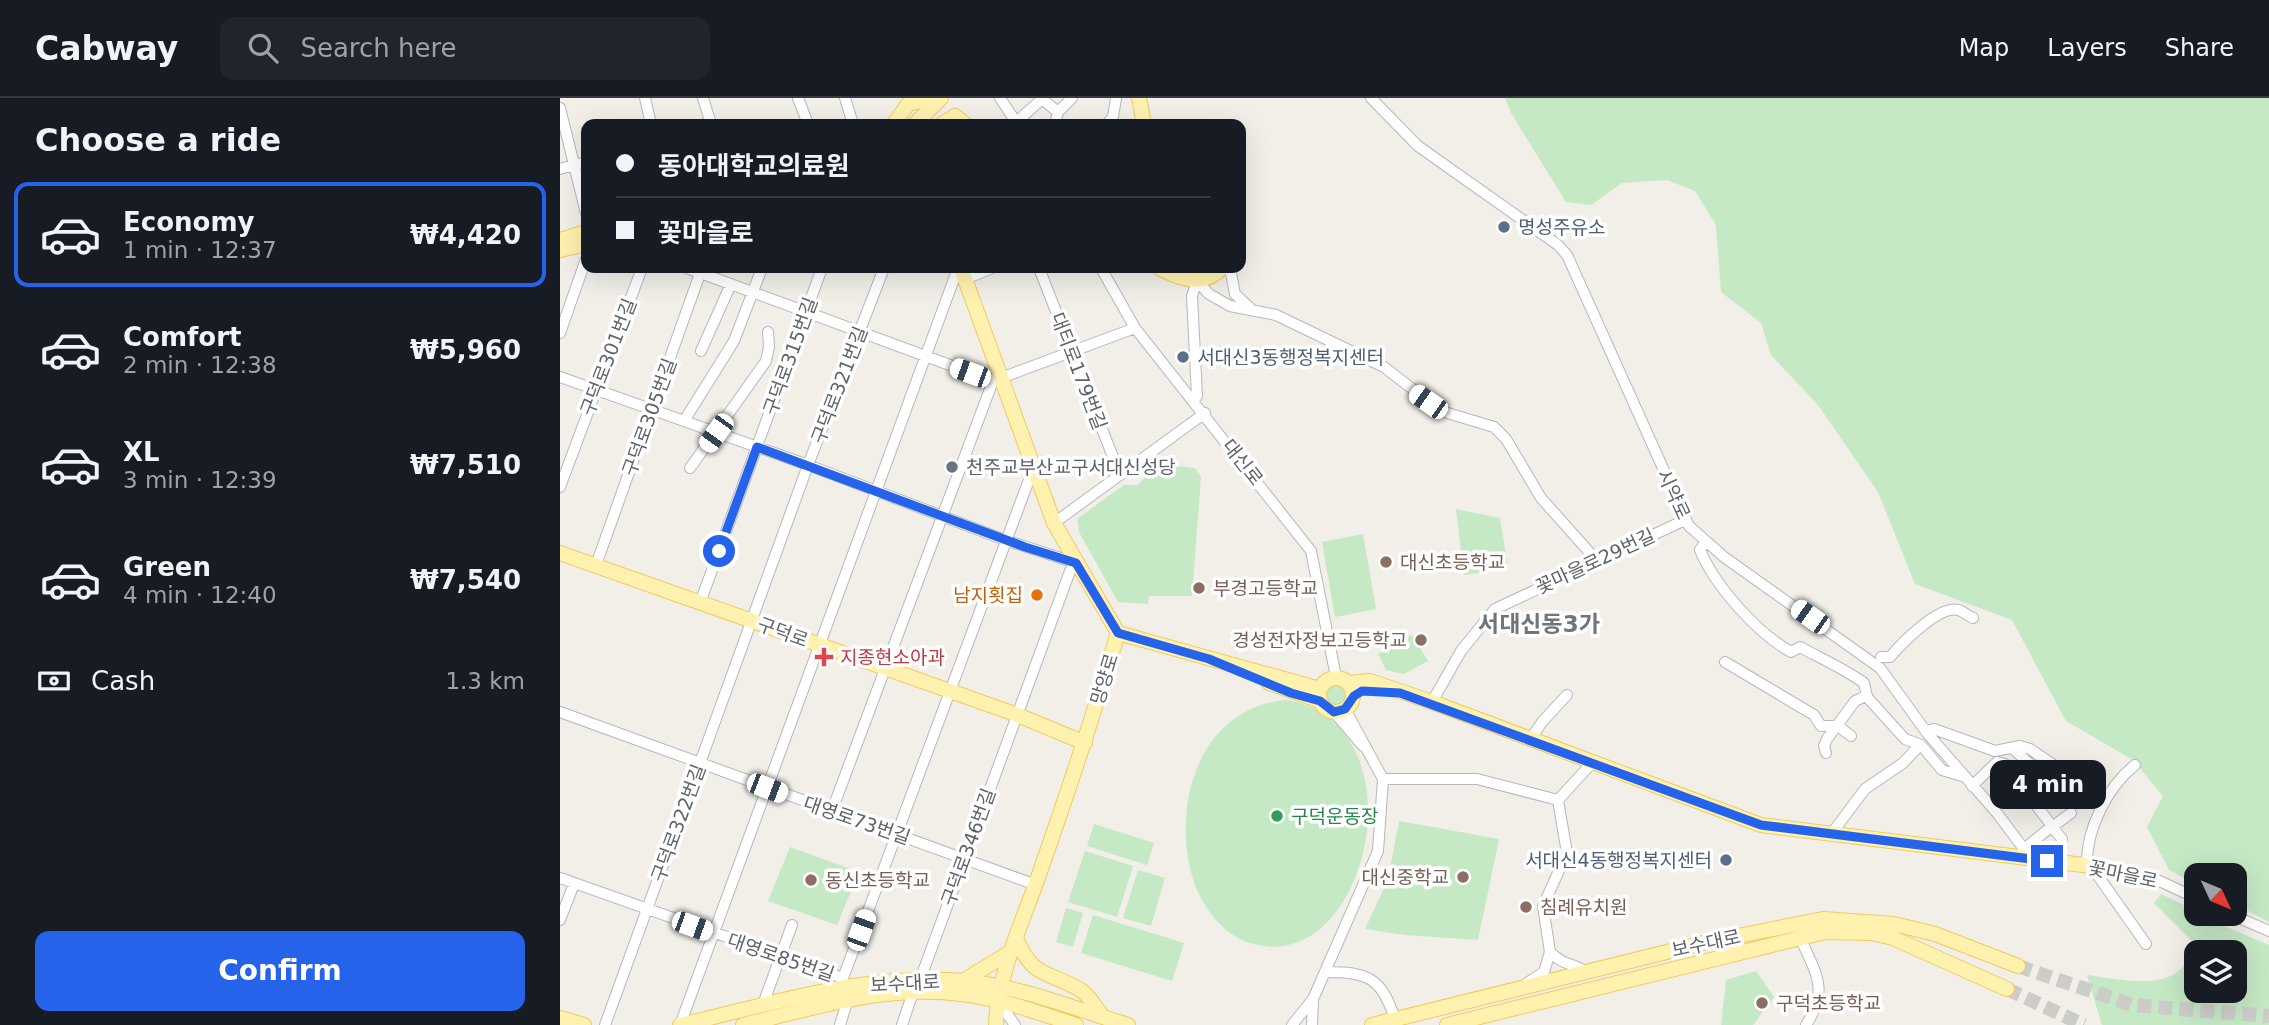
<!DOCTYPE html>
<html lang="en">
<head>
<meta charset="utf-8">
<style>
	:root { --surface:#171b24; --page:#20242c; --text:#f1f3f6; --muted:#9ea1a6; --line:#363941; --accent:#2563eb }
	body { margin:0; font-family:"DejaVu Sans","Noto Sans KR",sans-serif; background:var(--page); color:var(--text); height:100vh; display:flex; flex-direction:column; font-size:26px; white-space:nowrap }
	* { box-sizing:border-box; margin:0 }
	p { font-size:23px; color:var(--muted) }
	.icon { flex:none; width:38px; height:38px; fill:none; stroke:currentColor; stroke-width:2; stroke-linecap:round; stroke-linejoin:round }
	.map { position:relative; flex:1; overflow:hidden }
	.side { display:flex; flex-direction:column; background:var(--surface); width:560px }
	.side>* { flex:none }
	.top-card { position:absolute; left:21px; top:21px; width:665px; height:154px; border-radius:14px; box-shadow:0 7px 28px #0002; display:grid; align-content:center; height:154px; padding:0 35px; background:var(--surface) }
	.needle { width:46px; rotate:134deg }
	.controls { position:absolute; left:1624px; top:765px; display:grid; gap:14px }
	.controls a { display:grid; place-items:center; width:63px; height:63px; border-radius:14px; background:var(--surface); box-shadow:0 7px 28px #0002; font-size:35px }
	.end { position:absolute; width:32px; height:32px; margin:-16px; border:9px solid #2563eb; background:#fff; box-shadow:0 0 0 4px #fff }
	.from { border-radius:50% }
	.bubble { position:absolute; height:49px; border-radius:14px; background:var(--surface); box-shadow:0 7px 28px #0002; font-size:23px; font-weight:700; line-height:49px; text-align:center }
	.car { position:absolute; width:21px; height:42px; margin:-21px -10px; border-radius:9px; box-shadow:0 0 5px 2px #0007; background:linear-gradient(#fff 24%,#345 0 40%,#fff 0 76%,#345 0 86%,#fff 0) }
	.top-card b { display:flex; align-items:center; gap:24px; height:66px; font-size:26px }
	.top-card b+b { border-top:2px solid var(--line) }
	.top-card i { width:18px; height:18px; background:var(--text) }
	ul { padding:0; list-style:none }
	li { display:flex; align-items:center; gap:21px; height:105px; margin:0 14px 10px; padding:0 21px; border:4px solid transparent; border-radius:14px }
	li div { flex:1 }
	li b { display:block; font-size:26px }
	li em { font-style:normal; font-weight:700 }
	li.active { border-color:var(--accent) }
	li>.icon { width:63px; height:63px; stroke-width:1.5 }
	h2 { padding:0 35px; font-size:32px; line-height:84px }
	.pay { display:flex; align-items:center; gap:18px; height:77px; padding:0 35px; font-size:26px }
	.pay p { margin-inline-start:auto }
	.primary-button { display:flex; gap:14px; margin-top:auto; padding:14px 35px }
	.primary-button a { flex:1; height:80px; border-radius:14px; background:var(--accent); color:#fff; font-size:28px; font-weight:700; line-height:80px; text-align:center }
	header { display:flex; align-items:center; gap:42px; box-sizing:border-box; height:98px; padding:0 35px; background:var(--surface); border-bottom:2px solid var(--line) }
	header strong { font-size:33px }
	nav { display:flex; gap:38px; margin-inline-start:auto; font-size:24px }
	.search { width:490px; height:63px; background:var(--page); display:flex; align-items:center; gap:18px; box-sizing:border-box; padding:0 24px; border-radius:14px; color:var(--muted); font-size:26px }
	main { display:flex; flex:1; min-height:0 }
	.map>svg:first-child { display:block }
</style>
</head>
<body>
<header>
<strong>Cabway</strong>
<div class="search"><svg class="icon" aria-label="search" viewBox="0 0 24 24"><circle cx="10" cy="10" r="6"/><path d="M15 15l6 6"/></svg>Search here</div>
<nav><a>Map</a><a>Layers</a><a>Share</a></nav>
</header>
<main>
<section class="side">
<h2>Choose a ride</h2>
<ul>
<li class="active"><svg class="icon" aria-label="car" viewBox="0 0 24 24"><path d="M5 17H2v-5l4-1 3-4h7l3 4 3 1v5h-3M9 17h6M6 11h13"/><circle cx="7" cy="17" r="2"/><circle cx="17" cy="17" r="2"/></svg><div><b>Economy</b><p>1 min · 12:37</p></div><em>₩4,420</em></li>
<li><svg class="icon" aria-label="car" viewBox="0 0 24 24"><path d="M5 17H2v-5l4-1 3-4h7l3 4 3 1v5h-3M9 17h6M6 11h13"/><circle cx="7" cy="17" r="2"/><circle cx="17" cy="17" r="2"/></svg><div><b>Comfort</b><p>2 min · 12:38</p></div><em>₩5,960</em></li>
<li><svg class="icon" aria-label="car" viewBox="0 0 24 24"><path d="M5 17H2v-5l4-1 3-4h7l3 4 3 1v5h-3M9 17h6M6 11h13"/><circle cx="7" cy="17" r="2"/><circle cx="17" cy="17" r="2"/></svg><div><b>XL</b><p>3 min · 12:39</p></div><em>₩7,510</em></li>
<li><svg class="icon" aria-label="car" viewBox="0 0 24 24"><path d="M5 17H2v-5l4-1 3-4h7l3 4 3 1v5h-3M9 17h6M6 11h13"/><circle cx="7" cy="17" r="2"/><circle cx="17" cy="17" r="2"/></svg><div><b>Green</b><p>4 min · 12:40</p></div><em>₩7,540</em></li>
</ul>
<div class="pay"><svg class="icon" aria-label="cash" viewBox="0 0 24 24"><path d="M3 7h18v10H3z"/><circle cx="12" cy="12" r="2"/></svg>Cash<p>1.3 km</p></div>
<div class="primary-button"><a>Confirm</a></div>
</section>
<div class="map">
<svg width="1709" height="927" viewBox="0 0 1709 927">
	<rect width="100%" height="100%" fill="#f1efe8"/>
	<path fill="#c5e8c5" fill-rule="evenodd" d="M945 0H1709V824L1675 806V777H1636V786L1609 772 1587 729 1603 698 1573 662 1506 623 1452 522 1355 486 1318 394 1258 307 1211 257 1201 225 1161 194 1156 127 1135 93 1107 82 1062 85 1031 107 1006 104 951 15Z
		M607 367 635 370 641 379 632 498H589L588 506 558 504 519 434 517 421 564 387H578L591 373Z
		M896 411 940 420 948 470 904 477Z
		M803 436 816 511 775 519 762 444Z
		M852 537 868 563 844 576 826 572 818 556Z
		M766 596a11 11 0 1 1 22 0a11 11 0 1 1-22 0Z
		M726 602C866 623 809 887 687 844 662 835 644 810 635 787 609 712 637 610 726 602Z
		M839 723 939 741 918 842 845 837 805 831 828 781Z
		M534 726 594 745 587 767 527 748Z
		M230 749 299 774 277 827 208 803Z
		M525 753 573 768 557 819 508 804Z
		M578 772 605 780 591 828 563 820Z
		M1601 796 1636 813V816L1709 847V927H1542L1527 877C1563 882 1630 899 1631 842L1594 805ZM1636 854H1675V892H1636Z
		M506 810 523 815 513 849 496 844Z
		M533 817 624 845 612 883 521 855Z
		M1196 873 1214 899 1193 927H1161L1166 882Z"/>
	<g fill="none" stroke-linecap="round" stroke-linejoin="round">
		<path stroke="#ccccc8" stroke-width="14" stroke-dasharray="14 7" stroke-linecap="butt" d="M1458 868 1572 907 1709 918
			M1447 891 1524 927"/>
		<defs>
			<path id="minor" d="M85 0 91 26
				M143 0 151 26
				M238 0 248 26
				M285 0 293 26
				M440 0 456 24
				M811 0 858 48 998 147 1007 157 1129 428 1164 459 1320 570 1367 635 1437 715 1464 751 1467 760
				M0 10 26 115
				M454 26 482 1 498 14
				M495 26 498 14 512 0
				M547 26 553 19 556 0
				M0 71 26 64
				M127 170 433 283 575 230
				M479 170 560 377
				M541 170 575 230 751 453 776 579
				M670 170 675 196 691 211
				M405 181 432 170
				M0 235 26 161
				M141 253 171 186
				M0 279 248 367 445 442 516 465 510 473 360 882
				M634 302 637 298 632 198 637 183 649 196 670 208 716 217 824 269 881 313 934 329 946 341 981 400 1031 456 1032 464
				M124 323 174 243 202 170
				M130 370 206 263 209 249 208 234
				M0 389 82 170
				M494 425 645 315
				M1146 443 1140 452C1155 488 1197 535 1231 554L1240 549C1260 560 1283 570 1304 585L1307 598
				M36 467 142 170
				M140 505 262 170
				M1321 559H1330C1341 546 1379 507 1398 512 1403 513 1408 518 1413 520
				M1165 564 1254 617 1261 628H1278L1291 638
				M872 604 901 553 935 511 1125 422
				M0 614 476 787
				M774 614 803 648
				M1366 633 1374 631 1435 653 1460 648 1470 651 1523 687
				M970 642 982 624 1007 597
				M1452 650 1482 677
				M1266 655 1264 648 1267 641 1295 603 1306 598 1345 641 1361 647 1382 672 1402 678
				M823 681H917L998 702
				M1412 688 1437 664 1445 666 1492 728 1464 751
				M998 702 1031 666
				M1473 702 1494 687 1491 677
				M271 715 433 283
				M1272 735 1305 691 1343 665 1360 647
				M1502 741 1492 729 1511 715
				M1527 767C1526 732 1547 689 1575 667
				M1531 768 1595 781 1636 800
				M1531 768 1586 846
				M0 780 283 880
				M1670 816 1709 833
				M0 822 14 786
				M1240 839C1255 875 1270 890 1246 927
				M990 854C1004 868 1011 864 1025 873
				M766 874C807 874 822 879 835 922
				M283 880 473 371
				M967 885 984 874 990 854 983 808 1007 755 998 702
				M437 902 455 927
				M202 909 232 827
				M45 927 248 367 324 170
				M120 927 398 170
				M280 927 288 901
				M342 927 353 894
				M732 927 753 901
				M752 927 753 901 818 753 823 681 785 611"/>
			<path id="major" d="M579 0 584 26
				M334 26 348 6 374 0
				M355 26 381 0
				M382 26 395 18 405 26
				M0 142 26 134
				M0 152 26 146
				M401 170 494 425 558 535C534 615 508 694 480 774 463 823 438 874 436 927
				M599 170C621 181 642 190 662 170
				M0 455 455 616 525 645
				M558 535 760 591
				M759 597a17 17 0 1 1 34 0a17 17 0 1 1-34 0Z
				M709 585 760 603
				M789 585 810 583 872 604 1201 727 1531 768
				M456 840C474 883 489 872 522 893 530 899 537 911 543 919
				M403 883 452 853
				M0 920 24 927
				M120 927C213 906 308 874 404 883 460 888 515 911 568 927
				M183 927C254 910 326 886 401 896 440 900 478 915 516 927
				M812 927 1143 845 1263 821 1334 826 1375 836 1458 868
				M887 927 1265 834 1311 835 1333 840 1447 891"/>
		</defs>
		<use href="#minor" stroke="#b5b8bc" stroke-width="12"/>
		<use href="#major" stroke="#f2c960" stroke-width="16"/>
		<use href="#minor" stroke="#fff" stroke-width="10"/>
		<use href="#major" stroke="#fff2af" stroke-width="14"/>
	</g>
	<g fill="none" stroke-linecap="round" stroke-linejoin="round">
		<path stroke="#2563eb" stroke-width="9" d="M159 453 197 349 465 449 516 465 558 535 649 561 731 595 760 603 774 614 785 611 794 598 802 593 840 595 1201 727 1487 763"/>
	</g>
	<g fill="#5c6f8a" stroke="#fff" stroke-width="2.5">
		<circle cx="944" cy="129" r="7"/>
		<circle cx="623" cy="259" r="7"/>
		<circle cx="1166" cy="762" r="7"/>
	</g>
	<circle fill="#6b7280" stroke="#fff" stroke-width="2.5" cx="392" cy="369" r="7"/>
	<g fill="#8d6e63" stroke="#fff" stroke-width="2.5">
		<circle cx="826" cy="464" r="7"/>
		<circle cx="639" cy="490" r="7"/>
		<circle cx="861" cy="542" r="7"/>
		<circle cx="903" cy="779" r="7"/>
		<circle cx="251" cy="782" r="7"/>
		<circle cx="966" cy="809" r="7"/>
		<circle cx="1202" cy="905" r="7"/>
	</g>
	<circle fill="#e8710a" stroke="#fff" stroke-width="2.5" cx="477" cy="497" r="7"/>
	<path fill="#e0444e" stroke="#fff" stroke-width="2.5" d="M260.5 548.5h7v7h7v7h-7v7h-7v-7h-7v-7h7z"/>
	<circle fill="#2e9e5b" stroke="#fff" stroke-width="2.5" cx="717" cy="718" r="7"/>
	<g text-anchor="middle" stroke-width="7" stroke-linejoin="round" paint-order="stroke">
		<g font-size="19" fill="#4e5e75" stroke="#fff" text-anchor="start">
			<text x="958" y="136">명성주유소</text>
			<text x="637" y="266">서대신3동행정복지센터</text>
			<text x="1152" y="769" text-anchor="end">서대신4동행정복지센터</text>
		</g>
		<g font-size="19" fill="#5f6368" stroke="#fff">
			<text transform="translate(230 258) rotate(-70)" y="7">구덕로315번길</text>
			<text transform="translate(48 259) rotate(-69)" y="7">구덕로301번길</text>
			<text transform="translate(519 273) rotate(69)" y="7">대티로179번길</text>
			<text transform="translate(279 287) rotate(-69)" y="7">구덕로321번길</text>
			<text transform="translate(89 319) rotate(-70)" y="7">구덕로305번길</text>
			<text transform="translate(683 364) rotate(52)" y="7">대신로</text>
			<text transform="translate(1114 396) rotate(65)" y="7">시약로</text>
			<text transform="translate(1035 463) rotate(-25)" y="7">꽃마을로29번길</text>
			<text transform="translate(223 534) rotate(20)" y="7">구덕로</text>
			<text transform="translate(544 581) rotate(-73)" y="7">망양로</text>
			<text transform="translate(297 722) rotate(19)" y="7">대영로73번길</text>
			<text transform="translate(118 725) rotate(-70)" y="7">구덕로322번길</text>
			<text transform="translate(408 749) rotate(-70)" y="7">구덕로346번길</text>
			<text transform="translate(1563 776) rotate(12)" y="7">꽃마을로</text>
			<text transform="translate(1146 845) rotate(-12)" y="7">보수대로</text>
			<text transform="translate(221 859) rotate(19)" y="7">대영로85번길</text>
			<text transform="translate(345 885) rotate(-3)" y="7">보수대로</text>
		</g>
		<g font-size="19" fill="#5b616d" stroke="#fff" text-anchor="start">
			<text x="406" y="376">천주교부산교구서대신성당</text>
		</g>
		<g font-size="19" fill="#785e54" stroke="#fff" text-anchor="start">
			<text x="840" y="471">대신초등학교</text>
			<text x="653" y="497">부경고등학교</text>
			<text x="847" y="549" text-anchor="end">경성전자정보고등학교</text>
			<text x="889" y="786" text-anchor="end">대신중학교</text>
			<text x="265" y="789">동신초등학교</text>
			<text x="980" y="816">침례유치원</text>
			<text x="1216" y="912">구덕초등학교</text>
		</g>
		<g font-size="19" fill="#c56008" stroke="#fff" text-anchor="end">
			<text x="463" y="504">남지횟집</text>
		</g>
		<g font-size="19" fill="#be3a42" stroke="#fff" text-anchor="start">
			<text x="280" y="566">지종현소아과</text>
		</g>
		<g font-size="19" fill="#27864d" stroke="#fff" text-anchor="start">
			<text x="731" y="725">구덕운동장</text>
		</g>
		<g font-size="23" font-weight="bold" fill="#70757a" stroke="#fff">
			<text x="979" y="534">서대신동3가</text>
		</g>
	</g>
</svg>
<div class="controls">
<a><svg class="needle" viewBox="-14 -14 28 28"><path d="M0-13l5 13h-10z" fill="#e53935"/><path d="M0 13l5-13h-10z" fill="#9ea1a6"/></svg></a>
<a><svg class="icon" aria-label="layers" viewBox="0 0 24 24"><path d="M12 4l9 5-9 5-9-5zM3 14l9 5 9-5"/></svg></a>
</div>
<i class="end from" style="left:159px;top:453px"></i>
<i class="end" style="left:1487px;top:763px"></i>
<div class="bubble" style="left:1430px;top:662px;width:116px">4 min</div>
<i class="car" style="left:410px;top:275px;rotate:290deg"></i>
<i class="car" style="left:868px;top:304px;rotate:305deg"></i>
<i class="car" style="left:156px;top:335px;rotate:216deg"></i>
<i class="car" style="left:1250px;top:519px;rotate:305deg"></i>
<i class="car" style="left:207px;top:690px;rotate:111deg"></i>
<i class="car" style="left:132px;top:828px;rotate:110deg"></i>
<i class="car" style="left:301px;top:832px;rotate:20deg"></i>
<div class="top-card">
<b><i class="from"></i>동아대학교의료원</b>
<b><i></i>꽃마을로</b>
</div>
</div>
</main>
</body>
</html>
